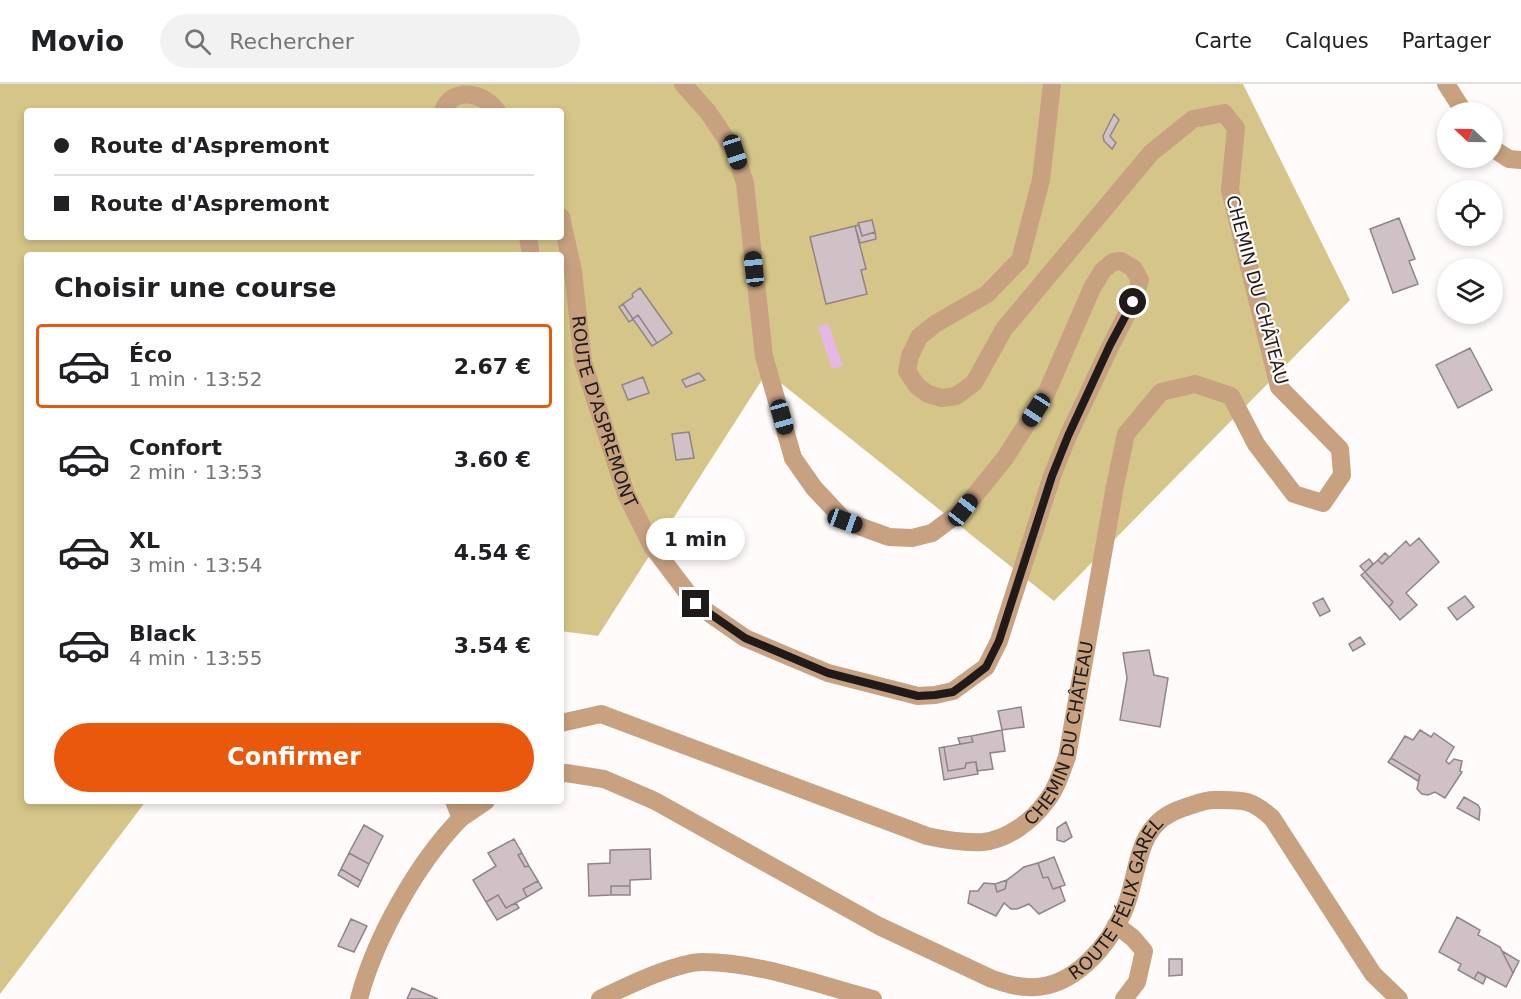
<!DOCTYPE html>
<html lang="fr">
<head>
<meta charset="utf-8">
<style>
	:root { --surface:#fff; --page:#f2f2f2; --text:#202124; --muted:#757577; --line:#e0e0e0; --accent:#ea580c }
	body { margin:0; font-family:"DejaVu Sans",sans-serif; background:var(--page); color:var(--text); height:100vh; display:flex; flex-direction:column; font-size:22px; white-space:nowrap }
	* { box-sizing:border-box; margin:0 }
	p { font-size:20px; color:var(--muted) }
	.icon { flex:none; width:33px; height:33px; fill:none; stroke:currentColor; stroke-width:2; stroke-linecap:round; stroke-linejoin:round }
	.map { position:relative; flex:1; overflow:hidden }
	.details { position:absolute; left:24px; top:168px; width:540px; height:552px; display:flex; flex-direction:column; background:var(--surface); border-radius:6px; box-shadow:0 3px 9px #0003 }
	.details>* { flex:none }
	.top-card { position:absolute; left:24px; top:24px; width:540px; height:132px; border-radius:6px; box-shadow:0 3px 9px #0003; display:grid; align-content:center; height:132px; padding:0 30px; background:var(--surface) }
	.needle { width:39px; rotate:292deg }
	.controls { position:absolute; left:1437px; top:18px; display:grid; gap:12px }
	.controls a { display:grid; place-items:center; width:66px; height:66px; border-radius:50%; background:var(--surface); box-shadow:0 3px 9px #0003; font-size:30px }
	.end { position:absolute; width:27px; height:27px; margin:-14px; border:8px solid #201b1a; background:#fff; box-shadow:0 0 0 3px #fff }
	.from { border-radius:50% }
	.bubble { position:absolute; height:42px; border-radius:21px; background:var(--surface); box-shadow:0 3px 9px #0003; font-size:20px; font-weight:800; line-height:42px; text-align:center }
	.car { position:absolute; width:18px; height:36px; margin:-18px -9px; border-radius:8px; box-shadow:0 0 4px 2px #0007; background:linear-gradient(#222 24%,#8ab4d8 0 40%,#222 0 76%,#8ab4d8 0 86%,#222 0) }
	.top-card b { display:flex; align-items:center; gap:21px; height:57px; font-size:22px }
	.top-card b+b { border-top:2px solid var(--line) }
	.top-card i { width:15px; height:15px; background:var(--text) }
	ul { padding:0; list-style:none }
	li { display:flex; align-items:center; gap:18px; height:84px; margin:0 12px 9px; padding:0 18px; border:3px solid transparent; border-radius:6px }
	li div { flex:1 }
	li b { display:block; font-size:22px }
	li em { font-style:normal; font-weight:800 }
	li.active { border-color:var(--accent) }
	li>.icon { width:54px; height:54px; stroke-width:1.5 }
	h2 { padding:0 30px; font-size:27px; line-height:72px }
	.button { display:flex; gap:12px; margin-top:auto; padding:12px 30px }
	.button a { flex:1; height:69px; border-radius:36px; background:var(--accent); color:#fff; font-size:24px; font-weight:800; line-height:69px; text-align:center }
	header { display:flex; align-items:center; gap:36px; box-sizing:border-box; height:84px; padding:0 30px; background:var(--surface); border-bottom:2px solid var(--line) }
	header strong { font-size:28px }
	nav { display:flex; gap:33px; margin-inline-start:auto; font-size:21px }
	.search { width:420px; height:54px; background:var(--page); display:flex; align-items:center; gap:15px; box-sizing:border-box; padding:0 21px; border-radius:33px; color:var(--muted); font-size:22px }
	.map>svg:first-child { display:block }
</style>
</head>
<body>
<header>
<strong>Movio</strong>
<div class="search"><svg class="icon" aria-label="search" viewBox="0 0 24 24"><circle cx="10" cy="10" r="6"/><path d="M15 15l6 6"/></svg>Rechercher</div>
<nav><a>Carte</a><a>Calques</a><a>Partager</a></nav>
</header>
<div class="map">
<svg width="1521" height="915" viewBox="0 0 1521 915">
	<rect width="100%" height="100%" fill="#fefbfa"/>
	<path fill="#d5c588" fill-rule="evenodd" d="M0 0H1243L1350 216 1054 517 767 288 598 552 561 547V171H27V717H146L0 910ZM27 27H561V153H27Z"/>
	<path fill="#e5b7e6" d="M828 239 843 282 832 285 818 243Z"/>
	<path fill="#cfc1c5" stroke="#918488" stroke-width="1.5" d="M1114 30 1119 36 1110 52 1116 59 1112 65 1104 57 1103 52Z
		M1399 134 1415 175 1409 177 1418 200 1393 209 1370 145Z
		M872 136 875 148 862 152 858 139Z
		M859 141 862 152 875 148 876 155 860 159 855 142Z
		M855 142 866 185 861 186 867 210 826 220 810 153Z
		M640 204 672 249 657 259 638 231 633 235 623 220 633 213 632 210Z
		M623 220 633 235 629 238 619 223Z
		M638 231 657 259 652 262 633 235Z
		M1470 264 1492 306 1458 324 1436 281Z
		M699 289 705 296 686 303 682 296Z
		M643 293 649 309 628 316 622 301Z
		M689 348 694 374 676 376 672 350Z
		M1419 454 1439 478 1406 509 1417 521 1400 536 1389 523 1393 518 1365 488 1378 476 1382 480 1406 457 1410 462Z
		M1385 469 1389 473 1382 480 1378 476Z
		M1369 475 1373 480 1365 488 1360 482Z
		M1365 488 1393 518 1389 523 1361 491Z
		M1465 512 1474 523 1457 536 1448 524Z
		M1323 514 1330 527 1320 532 1313 519Z
		M1360 553 1365 560 1353 567 1349 560Z
		M1149 566 1154 591 1168 594 1160 643 1120 636 1127 594 1123 569Z
		M1021 623 1024 643 1002 646 998 627Z
		M1002 646 1005 667 990 669 993 685 977 687 976 678 966 679 965 684 948 687 944 663 973 658 971 652Z
		M1420 646 1431 653 1434 649 1454 663 1446 677 1449 680 1454 675 1462 677 1460 687 1462 688 1445 714 1435 708 1428 711 1422 710 1417 705 1420 691 1391 674 1405 652 1413 656Z
		M971 652 973 658 960 660 958 654Z
		M944 663 948 687 965 684 966 679 976 678 978 690 944 696 939 664Z
		M1391 674 1420 691 1418 697 1388 678Z
		M1464 713 1478 721 1480 725 1479 736 1457 724Z
		M1066 738 1072 753 1064 758 1057 756V744Z
		M364 741 383 752 369 780 349 769Z
		M514 755 522 769 518 771 525 783 529 782 538 797 523 805 527 813 506 824 498 811 486 818 473 796 496 782 488 769Z
		M650 765 651 795 630 796V802H611V811L589 812 588 780 610 779V766Z
		M349 769 369 780 361 797 341 785Z
		M522 769 529 782 525 783 518 771Z
		M1054 773 1065 801 1053 805 1048 793 1043 794 1038 779Z
		M1038 779 1043 794 1048 793 1053 805 1060 803 1065 817 1039 830 1029 820 1017 825H1011L1004 819 996 832 968 819 970 807H978L984 799 995 800 997 808 1005 805 1007 796 1024 783Z
		M341 785 361 797 358 803 338 791Z
		M1007 796 1005 805 997 808 995 800Z
		M538 797 542 804 527 813 523 805Z
		M611 802H630V811H611Z
		M498 811 506 824 516 819 519 824 497 836 486 818Z
		M1457 833 1480 846 1478 851 1500 863 1513 889 1506 903 1478 888 1474 895 1458 886 1461 880 1439 868Z
		M351 835 367 842 354 868 338 862Z
		M1502 867 1519 877 1513 889Z
		M1169 875H1182V891L1169 892Z
		M1478 888 1486 893 1483 900 1474 895Z
		M412 904 438 915H407Z"/>
	<g fill="none" stroke-linecap="round" stroke-linejoin="round">
		<g stroke="#c7a180" stroke-width="18">
			<path d="M1446 0 1464 28"/>
			<path d="M443 27C452 2 484 8 497 27"/>
			<path d="M1492 64 1509 75 1521 76"/>
			<path id="s1" d="M561 133 573 187 583 278 626 410 652 462 696 520 745 554 828 589 918 612 935 611 953 607 986 583 999 557 1052 392 1068 352 1111 261 1133 218 1140 196 1133 184 1121 177 1113 178 1103 186 1092 204 1046 310 1005 374 963 426 932 449 912 454 889 453 845 437 814 404 793 374 764 272 745 99 735 68 708 28 683 0"/>
			<path d="M528 153 531 171"/>
			<path id="s2" d="M561 639 601 630 927 752C945 756 964 759 983 758 1006 756 1031 738 1045 719 1056 706 1061 689 1067 673L1115 402 1126 350 1161 308 1195 300 1231 312 1256 360 1294 410 1323 419 1342 391 1340 365 1279 303 1230 106 1236 44 1224 29 1193 35 1151 69 1004 245 974 299 956 312 942 314 928 310 917 302 907 287 910 272 919 253 935 240 987 210 1020 176 1041 96 1052 0"/>
			<path id="s3" d="M561 690 566 689 604 695 655 717 879 842 992 895C1004 899 1015 903 1028 903 1072 906 1109 862 1125 824 1141 784 1134 740 1183 724 1193 721 1203 716 1214 716 1242 716 1250 714 1272 734L1373 890 1399 915"/>
			<path d="M461 734 486 717"/>
			<path d="M1116 841 1133 854 1144 867 1137 898 1124 915"/>
			<path d="M359 915C375 854 417 779 461 734L454 717"/>
			<path d="M600 915C625 903 676 878 703 878 759 878 819 901 873 915"/>
		</g>
	</g>
	<g fill="none" stroke-linecap="round" stroke-linejoin="round">
		<path stroke="#201b1a" stroke-width="8" d="M696 520 745 554 828 589 918 612 935 611 953 608 968 597 986 583 999 557 1052 392 1068 352 1110 261 1133 218"/>
	</g>
	<g text-anchor="middle" stroke-width="4.5" stroke-linejoin="round" paint-order="stroke">
		<g font-size="18" fill="#201b1a" stroke="#fefbfa">
			<text transform="translate(1257 206) rotate(75)" y="6">CHEMIN DU CHÂTEAU</text>
			<text dy="6" stroke="none"><textPath href="#s1" startOffset="200">ROUTE D'ASPREMONT</textPath></text>
			<text dy="6" stroke="none"><textPath href="#s2" startOffset="592">CHEMIN DU CHÂTEAU</textPath></text>
			<text dy="6" stroke="none"><textPath href="#s3" startOffset="654">ROUTE FÉLIX GAREL</textPath></text>
		</g>
	</g>
</svg>
<div class="controls">
<a><svg class="needle" viewBox="-14 -14 28 28"><path d="M0-13l5 13h-10z" fill="#e53935"/><path d="M0 13l5-13h-10z" fill="#757577"/></svg></a>
<a><svg class="icon" aria-label="locate" viewBox="0 0 24 24"><circle cx="12" cy="12" r="6"/><path d="M12 2v4M12 18v4M2 12h4M18 12h4"/></svg></a>
<a><svg class="icon" aria-label="layers" viewBox="0 0 24 24"><path d="M12 4l9 5-9 5-9-5zM3 14l9 5 9-5"/></svg></a>
</div>
<i class="end from" style="left:1133px;top:218px"></i>
<i class="end" style="left:696px;top:520px"></i>
<div class="bubble" style="left:646px;top:434px;width:99px">1 min</div>
<i class="car" style="left:735px;top:68px;rotate:162deg"></i>
<i class="car" style="left:754px;top:185px;rotate:354deg"></i>
<i class="car" style="left:1036px;top:326px;rotate:213deg"></i>
<i class="car" style="left:782px;top:333px;rotate:164deg"></i>
<i class="car" style="left:963px;top:426px;rotate:38deg"></i>
<i class="car" style="left:845px;top:437px;rotate:110deg"></i>
<div class="top-card">
<b><i class="from"></i>Route d'Aspremont</b>
<b><i></i>Route d'Aspremont</b>
</div>
<section class="details">
<h2>Choisir une course</h2>
<ul>
<li class="active"><svg class="icon" aria-label="car" viewBox="0 0 24 24"><path d="M5 17H2v-5l4-1 3-4h7l3 4 3 1v5h-3M9 17h6M6 11h13"/><circle cx="7" cy="17" r="2"/><circle cx="17" cy="17" r="2"/></svg><div><b>Éco</b><p>1 min · 13:52</p></div><em>2.67 €</em></li>
<li><svg class="icon" aria-label="car" viewBox="0 0 24 24"><path d="M5 17H2v-5l4-1 3-4h7l3 4 3 1v5h-3M9 17h6M6 11h13"/><circle cx="7" cy="17" r="2"/><circle cx="17" cy="17" r="2"/></svg><div><b>Confort</b><p>2 min · 13:53</p></div><em>3.60 €</em></li>
<li><svg class="icon" aria-label="car" viewBox="0 0 24 24"><path d="M5 17H2v-5l4-1 3-4h7l3 4 3 1v5h-3M9 17h6M6 11h13"/><circle cx="7" cy="17" r="2"/><circle cx="17" cy="17" r="2"/></svg><div><b>XL</b><p>3 min · 13:54</p></div><em>4.54 €</em></li>
<li><svg class="icon" aria-label="car" viewBox="0 0 24 24"><path d="M5 17H2v-5l4-1 3-4h7l3 4 3 1v5h-3M9 17h6M6 11h13"/><circle cx="7" cy="17" r="2"/><circle cx="17" cy="17" r="2"/></svg><div><b>Black</b><p>4 min · 13:55</p></div><em>3.54 €</em></li>
</ul>
<div class="button"><a>Confirmer</a></div>
</section>
</div>
</body>
</html>
